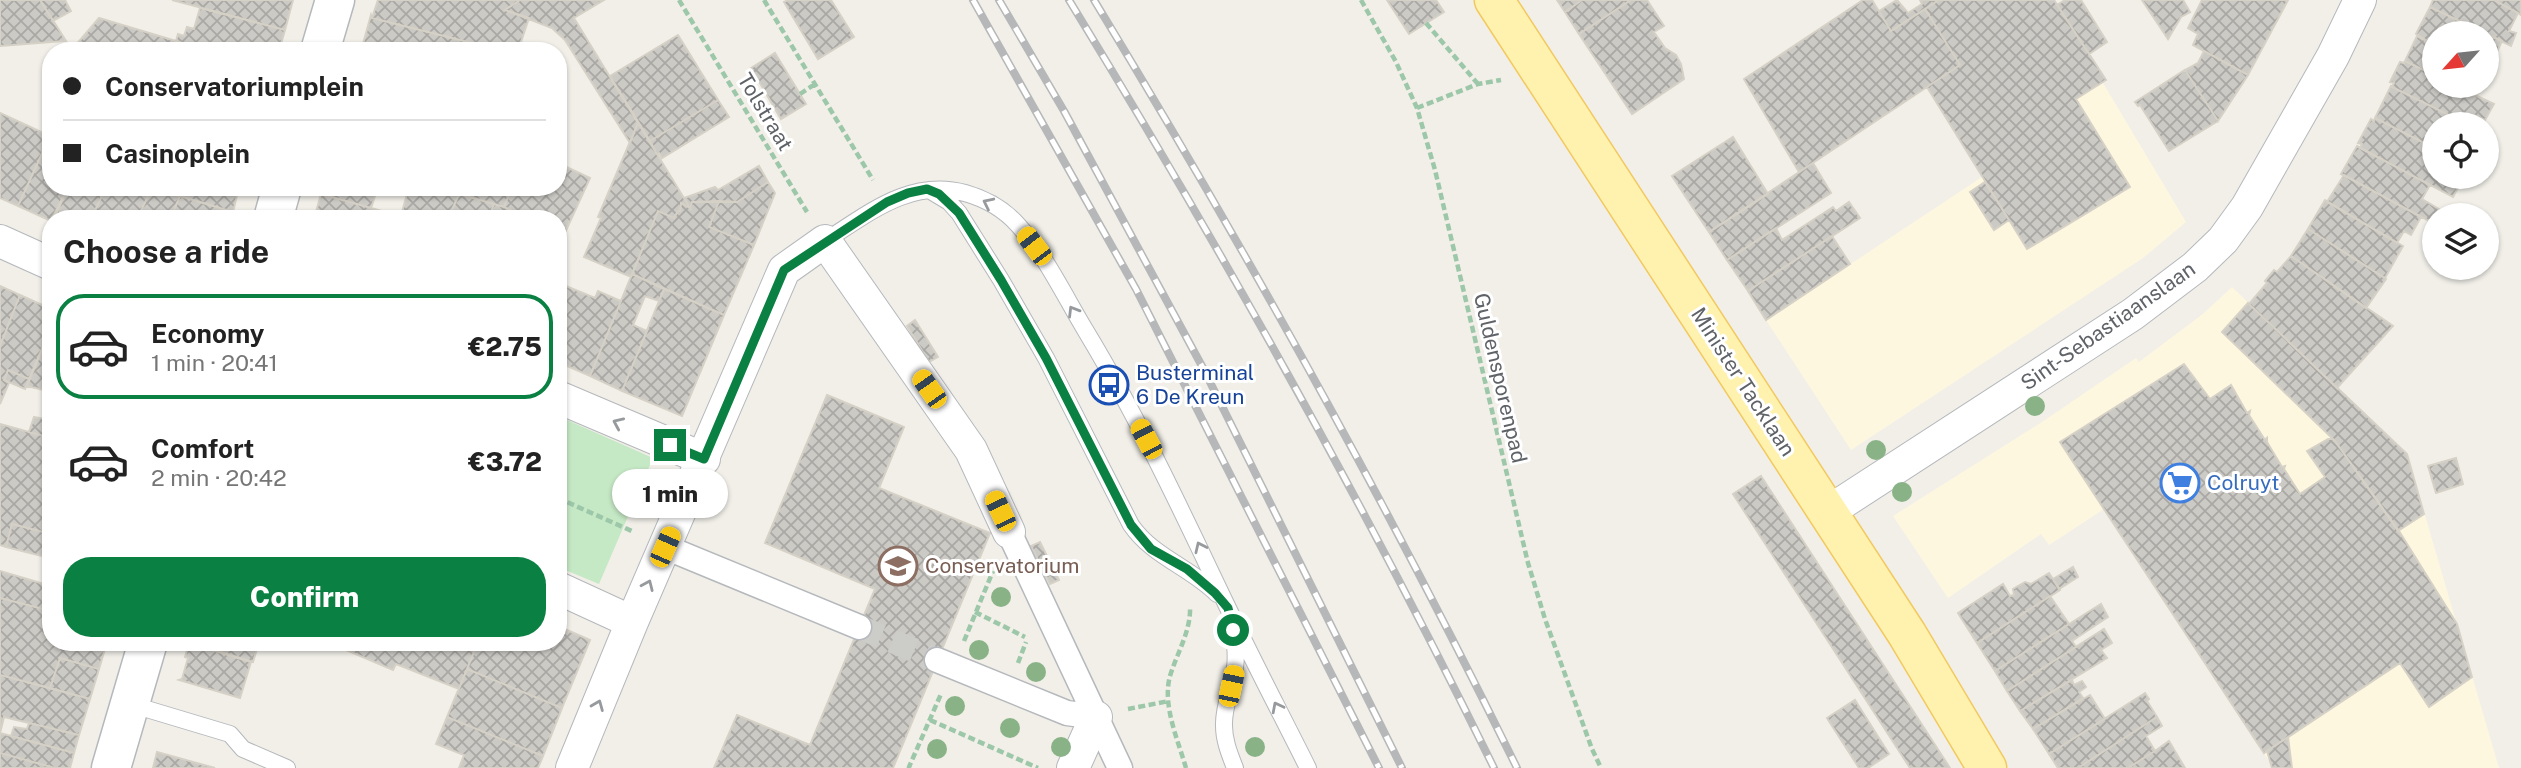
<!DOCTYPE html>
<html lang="en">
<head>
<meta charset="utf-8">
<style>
	:root { --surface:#fff; --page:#f6f6f6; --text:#222; --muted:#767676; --line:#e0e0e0; --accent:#0b8043 }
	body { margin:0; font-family:"Public Sans",sans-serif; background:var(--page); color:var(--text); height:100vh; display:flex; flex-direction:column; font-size:26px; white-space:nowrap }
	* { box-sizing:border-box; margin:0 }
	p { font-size:23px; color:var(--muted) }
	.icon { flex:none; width:38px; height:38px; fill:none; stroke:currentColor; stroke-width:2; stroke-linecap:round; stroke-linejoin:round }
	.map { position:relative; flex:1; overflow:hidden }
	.panel { position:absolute; left:42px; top:210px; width:525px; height:441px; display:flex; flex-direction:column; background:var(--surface); border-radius:28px; box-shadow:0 2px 5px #0004 }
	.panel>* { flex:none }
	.banner { position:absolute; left:42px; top:42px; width:525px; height:154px; border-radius:28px; box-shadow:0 2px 5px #0004; display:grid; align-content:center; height:154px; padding:0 21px; background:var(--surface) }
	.needle { width:46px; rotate:243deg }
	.buttons { position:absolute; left:2422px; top:21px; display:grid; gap:14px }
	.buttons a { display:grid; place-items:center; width:77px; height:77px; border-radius:50%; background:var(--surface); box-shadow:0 2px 5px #0004; font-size:35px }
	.end { position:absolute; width:32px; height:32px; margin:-16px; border:9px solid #0b8043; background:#fff; box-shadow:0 0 0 4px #fff }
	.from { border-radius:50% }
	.bubble { position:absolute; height:49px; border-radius:24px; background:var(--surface); box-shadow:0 2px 5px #0004; font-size:23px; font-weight:800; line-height:49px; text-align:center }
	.car { position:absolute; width:21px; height:42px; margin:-21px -10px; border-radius:9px; box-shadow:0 0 5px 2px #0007; background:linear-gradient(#f5c518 24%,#345 0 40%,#f5c518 0 76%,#345 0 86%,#f5c518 0) }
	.banner b { display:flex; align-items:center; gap:24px; height:66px; font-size:26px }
	.banner b+b { border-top:2px solid var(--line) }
	.banner i { width:18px; height:18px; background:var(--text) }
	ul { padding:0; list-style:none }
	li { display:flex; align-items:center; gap:21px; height:105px; margin:0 14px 10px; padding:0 7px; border:4px solid transparent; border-radius:28px }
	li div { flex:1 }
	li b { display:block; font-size:26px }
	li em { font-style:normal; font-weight:800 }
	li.selected { border-color:var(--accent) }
	li>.icon { width:63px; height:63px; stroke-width:1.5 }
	h2 { padding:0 21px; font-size:32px; line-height:84px }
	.action { display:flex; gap:14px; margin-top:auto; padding:14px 21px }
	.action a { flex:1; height:80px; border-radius:28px; background:var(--accent); color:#fff; font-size:28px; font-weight:800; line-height:80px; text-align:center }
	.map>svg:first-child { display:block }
</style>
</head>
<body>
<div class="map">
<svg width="2521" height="768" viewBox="0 0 2521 768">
	<defs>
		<pattern id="building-cross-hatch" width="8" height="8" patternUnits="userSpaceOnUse" patternTransform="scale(1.75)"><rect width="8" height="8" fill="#cccac5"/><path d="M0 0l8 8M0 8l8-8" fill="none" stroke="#a9a8a4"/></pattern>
	</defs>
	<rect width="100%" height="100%" fill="#f1efe8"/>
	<path fill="#fef7e0" d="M1939 0H2054L2106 80 2103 83 2186 222 2143 258 1851 450 1766 320 1982 177 1927 87 1960 65 1925 9Z
		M2232 287 2407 454 2499 768H2271L2270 763 2264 753 2104 509 2049 545 2041 534 1948 598 1893 516 2045 420 2136 358 2139 362 2203 314Z"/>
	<path fill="#c5e8c5" d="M558 416 653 458 599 584 558 567Z"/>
	<path fill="url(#building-cross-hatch)" stroke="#d6d1c6" stroke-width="2" d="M0 0H40L66 41 0 46Z
		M40 0H65L71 11 53 21Z
		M172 0H293L285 30Z
		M378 0H520L505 10 529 18 518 51H470L472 43 372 18Z
		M520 0H604L574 18 638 123 630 143 565 40 552 28 505 10Z
		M788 0H831L854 37 818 59 784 2Z
		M1387 0H1436L1444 12 1409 34Z
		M1557 0H1582L1565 12Z
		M1582 0H1631L1579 34 1565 12Z
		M1631 0H1647L1664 26 1654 32 1665 48 1676 55 1681 64 1684 79 1632 114 1579 34Z
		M1863 0H1872L1891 31 1925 9 1960 65 1799 172 1744 79Z
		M1897 0 1908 13 1922 4 1920 0H1939L1891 31 1879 11Z
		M1939 0H2054L2106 80 2076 99 2130 187 2027 249 1927 87 1960 65 1925 9Z
		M2065 0H2081L2107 42 2089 54 2057 5Z
		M2142 0H2183L2190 12 2181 17 2168 39Z
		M2202 0H2288L2248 75 2193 45 2198 34 2188 28Z
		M2433 0H2494L2518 13 2509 31 2516 33 2511 46 2430 7Z
		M2494 0H2521V15L2518 13Z
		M2430 7 2432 8 2485 33H2434V45L2416 34Z
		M200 8 285 30 279 51H208L176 41 178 34 184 36 187 27 194 29Z
		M371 15 372 18 472 43 470 51H361Z
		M99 18 176 41 208 51H84L75 46Z
		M2487 34 2502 41 2488 71 2487 70Z
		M678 35 718 100 650 141 610 76Z
		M2417 36 2434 45V75L2405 61Z
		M2204 51 2248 75 2218 121 2185 70 2198 63Z
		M775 53 806 104 781 119 751 68Z
		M2405 61 2434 75V86H2456L2494 104 2485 120 2474 115 2470 124H2467L2392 87 2394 83 2390 82 2400 62 2404 63Z
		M2185 70 2218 121 2169 151 2140 105 2138 106 2135 102Z
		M2391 86 2392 87 2467 124H2434V148L2375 118Z
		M2456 86H2478L2474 95Z
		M718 100 729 117 662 158 659 153 657 154 650 141Z
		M0 113 50 136 18 206 0 198Z
		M2375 118 2434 148V177H2454L2461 182 2453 197 2360 148 2362 144 2358 143 2371 119 2374 121Z
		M638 123 690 208 681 203 680 211H678L674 218 658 211 631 277 584 257 601 218 598 217Z
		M51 134V187H68L51 221 18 206Z
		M1733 137 1768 194 1709 232 1672 176Z
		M2357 146 2430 185 2422 199 2439 209 2431 222 2341 174Z
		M558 163 590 178 558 248V219H528L504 207 512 187H558Z
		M1813 163 1831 193 1727 260 1709 232Z
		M759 166 768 182 737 202H692L690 208 684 198 715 187 718 190Z
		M2344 175 2421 217 2411 235 2404 231 2397 243 2327 202Z
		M768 182 775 193 754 245 709 227 719 201 737 202Z
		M1985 182 2009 220 1994 230 1970 192Z
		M68 187H106L91 219H54Z
		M106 187H151L152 188 137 219H91Z
		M151 187H239L233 212Z
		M323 187H366L377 190 371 208 321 194Z
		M409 187H436L459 194 448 219H400Z
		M436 187H512L504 207Z
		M152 188 180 196 170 219H137Z
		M321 194 371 208 400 216V219H314Z
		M459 194 494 204 488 219H448Z
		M180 196 233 212 231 219H170Z
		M2325 200 2403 246 2385 278 2308 229Z
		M719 201 709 227 754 245 724 315 632 274 658 211 674 218 678 211H680L681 203 690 208 692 202Z
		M1849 202 1860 218 1748 291 1727 260 1776 228 1782 240 1833 207 1836 211Z
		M494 204 504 207 528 218 488 219Z
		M2308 229 2386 279 2366 308 2291 256Z
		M1832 236 1850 264 1766 320 1748 291Z
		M2291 256 2393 326 2337 388 2249 304 2267 283 2265 281 2274 270 2277 272Z
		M632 274 664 289 659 301 645 296 633 325 647 331 622 391 590 376Z
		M561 284 595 298 598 291 621 301 590 376 558 362V290Z
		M0 286 20 295 0 346Z
		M664 289 724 315 682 416 622 391Z
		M20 295 51 309V328L29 379 8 370 4 380 9 383 0 404V346Z
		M2248 303 2407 454 2424 514 2398 531 2335 441 2222 332Z
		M915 320 938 357 929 362 907 326Z
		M51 328V383L48 391 27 386Z
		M2184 364 2210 399 2231 385 2247 413 2250 411 2249 415 2265 440 2267 438V442L2282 467 2285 466 2284 469 2300 494 2325 477 2307 451 2330 438 2335 441 2399 531 2457 624 2472 677 2429 707 2400 663 2264 753 2060 442Z
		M8 370 29 379 25 389 4 380Z
		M827 395 904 427 879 488 990 533 893 768H714L737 715 810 745 875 589 765 543Z
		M34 417 51 420V438L29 432Z
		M0 424 51 438V534L12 524 6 547 0 545Z
		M2456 458 2463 484 2436 493 2428 466Z
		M1761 476 1950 768H1910L1733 494Z
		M12 524 51 534V565L50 558 6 547Z
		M1040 542 1059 580 1050 584 1031 546Z
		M2073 567 2078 577 2059 589 2053 579Z
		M0 571 51 586V611L0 598Z
		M2049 573 2060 590 1977 643 1958 613 2003 584 2010 596 2014 595 2013 589 2025 582 2031 584Z
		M2050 596 2069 624 1995 671 1977 643Z
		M0 598 51 611V642H107L99 669 60 658 50 688 0 675Z
		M2101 604 2108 617 2072 641 2076 647 2007 691 1995 671Z
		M558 626 590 640 562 708 467 669 478 642H558Z
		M2104 629 2112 643 2101 650 2107 658 2020 711 2007 691Z
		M189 642H259L253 662Z
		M347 642H478L459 689 396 664 393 670 346 650 349 643Z
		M189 643 251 662 240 698 179 680 182 679 188 658 185 657Z
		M60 658 99 669 90 699 50 688Z
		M467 669 562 708 543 756 447 717Z
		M0 675 90 699 79 735 4 717 0 733Z
		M2072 680 2074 685 2082 681 2086 687 2079 692 2083 698 2033 729 2020 711Z
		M2145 693 2149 699 2147 701 2157 717 2078 768H2058L2049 754Z
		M2090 695 2105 719 2049 754 2033 729Z
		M1855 700 1889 754 1868 768H1859L1827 718Z
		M447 717 543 756 538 768H459L464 755 436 744Z
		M2157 717 2162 726 2146 736 2155 751 2128 768H2078Z
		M29 723 79 735 74 753 11 736 14 727 27 729Z
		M0 733 74 753 70 768H55L0 753Z
		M2288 737 2292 768H2272L2267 751Z
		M2169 741 2185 768H2128L2155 751Z
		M157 752 215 768H153Z
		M0 753 55 768H0Z"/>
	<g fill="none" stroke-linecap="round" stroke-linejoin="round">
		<path stroke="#ccccc8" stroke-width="24" stroke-dasharray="24 12" stroke-linecap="butt" d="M859 627 937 660"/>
		<defs>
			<path id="service" d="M929 190 949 202 959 213 1001 280 1046 358 1131 525C1153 557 1190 567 1217 594
				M825 241C868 214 910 178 965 193 986 199 1004 209 1018 225 1046 256 1065 297 1087 333 1140 421 1183 514 1227 606 1253 661 1281 714 1308 768
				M1233 629C1235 642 1237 654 1235 667 1233 687 1223 706 1224 726 1224 741 1230 755 1235 768
				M130 704 230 734 243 749 287 768"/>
			<path id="pedestrian" d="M1009 532 1120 768
				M665 547 859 627
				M937 660 1067 713 1096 717"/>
			<path id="minor" d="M0 241 51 264
				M558 397 704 459
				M1828 512 2133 314 2195 267 2223 240 2247 207 2333 56 2360 0
				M558 588 632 622
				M572 768 632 622 784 270 825 241 971 450 1009 532
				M1073 768 1096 717"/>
			<path id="tertiary" d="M320 51 335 0
				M273 219 282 187
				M111 768 148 642"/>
			<path id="primary" d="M1494 0 1907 634 1987 768"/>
		</defs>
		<use href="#service" stroke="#b5b8bc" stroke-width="18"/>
		<use href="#pedestrian" stroke="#b5b8bc" stroke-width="27"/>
		<use href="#minor" stroke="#b5b8bc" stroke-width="34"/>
		<use href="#tertiary" stroke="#b5b8bc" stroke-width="41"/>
		<use href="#primary" stroke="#f2c960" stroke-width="41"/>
		<path stroke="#9cc7a9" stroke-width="4.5" stroke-dasharray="7 3.5" stroke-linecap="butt" d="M679 0 807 212
			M764 0 873 180
			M1361 0 1396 62 1417 108 1435 170 1528 563 1545 619 1592 749 1601 768
			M1426 23 1478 84
			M800 94 815 84
			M1417 108 1478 84 1501 80
			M558 498 634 532
			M975 612 1025 637
			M964 641 993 571
			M1018 663 1026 642
			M1128 709 1169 701
			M930 720 1038 768
			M911 768 909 767 941 694
			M1186 768C1178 740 1162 705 1170 676 1177 653 1191 631 1190 607"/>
		<use href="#service" stroke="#fff" stroke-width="16"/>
		<use href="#pedestrian" stroke="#fff" stroke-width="24"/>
		<use href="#minor" stroke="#fff" stroke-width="32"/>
		<use href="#tertiary" stroke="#fff" stroke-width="38"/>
		<use href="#primary" stroke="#fff2af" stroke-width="38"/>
		<defs>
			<path id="rail" d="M973 0 1136 289 1379 768
				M999 0 1064 111 1203 368 1402 768
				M1069 0C1222 250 1365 505 1494 768
				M1094 0C1246 250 1388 505 1517 768"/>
		</defs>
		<use href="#rail" stroke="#b6b7b8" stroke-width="8"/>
		<use href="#rail" stroke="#fff" stroke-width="5" stroke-dasharray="16" stroke-linecap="butt"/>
	</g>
	<g fill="#89b387">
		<circle cx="2035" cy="406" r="10"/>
		<circle cx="1876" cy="450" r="10"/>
		<circle cx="1902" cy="492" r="10"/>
		<circle cx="1001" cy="597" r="10"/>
		<circle cx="979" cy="650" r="10"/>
		<circle cx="1036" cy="672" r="10"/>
		<circle cx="955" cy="706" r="10"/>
		<circle cx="1010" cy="728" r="10"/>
		<circle cx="1061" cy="747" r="10"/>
		<circle cx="1255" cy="747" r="10"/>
		<circle cx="937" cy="749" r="10"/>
	</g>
	<defs><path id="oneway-chevron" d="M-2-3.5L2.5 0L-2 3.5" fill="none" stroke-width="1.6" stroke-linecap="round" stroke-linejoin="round" transform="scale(1.75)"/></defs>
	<g stroke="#979a9d">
		<use href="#oneway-chevron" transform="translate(988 203) rotate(-154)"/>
		<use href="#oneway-chevron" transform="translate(1073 311) rotate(-121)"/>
		<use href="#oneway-chevron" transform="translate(618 423) rotate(-156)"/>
		<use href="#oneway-chevron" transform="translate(1200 547) rotate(-115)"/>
		<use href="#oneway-chevron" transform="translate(648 585) rotate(-66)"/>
		<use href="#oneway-chevron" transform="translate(598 705) rotate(-68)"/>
		<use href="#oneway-chevron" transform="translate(1277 707) rotate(-117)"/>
	</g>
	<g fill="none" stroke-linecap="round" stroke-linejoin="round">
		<path stroke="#0b8043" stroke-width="9" d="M670 445 704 459 784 270 887 202 908 193 927 189 939 194 959 213 1001 280 1046 358 1131 525 1151 549 1187 569 1215 593 1228 608 1233 630"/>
	</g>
	<defs>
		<symbol id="bus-ring" viewBox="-11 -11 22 22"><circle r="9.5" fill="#fff" stroke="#1a4fb4" stroke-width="1.5"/><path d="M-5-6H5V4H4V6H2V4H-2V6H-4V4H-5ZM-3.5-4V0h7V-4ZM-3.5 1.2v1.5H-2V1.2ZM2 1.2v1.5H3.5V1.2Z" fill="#1a4fb4"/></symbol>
		<symbol id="supermarket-ring" viewBox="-11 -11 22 22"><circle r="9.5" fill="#fff" stroke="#3f7fe0" stroke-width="1.5"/><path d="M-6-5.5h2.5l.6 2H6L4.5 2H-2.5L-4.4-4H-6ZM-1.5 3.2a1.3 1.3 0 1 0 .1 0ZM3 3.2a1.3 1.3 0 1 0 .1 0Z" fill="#3f7fe0"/></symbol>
		<symbol id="school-ring" viewBox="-11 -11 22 22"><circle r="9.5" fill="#fff" stroke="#8d6e63" stroke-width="1.5"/><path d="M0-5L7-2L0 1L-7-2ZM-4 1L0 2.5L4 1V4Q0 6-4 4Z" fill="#8d6e63"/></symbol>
	</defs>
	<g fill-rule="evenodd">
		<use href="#bus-ring" x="1087" y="363" width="44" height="44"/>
		<use href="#supermarket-ring" x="2158" y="461" width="44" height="44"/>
		<use href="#school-ring" x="876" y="544" width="44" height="44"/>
	</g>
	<g text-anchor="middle" stroke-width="6" stroke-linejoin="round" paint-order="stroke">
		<g font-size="21" fill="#5f6368" stroke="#fff">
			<text transform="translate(765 112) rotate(59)" y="7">Tolstraat</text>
			<text transform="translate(2108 326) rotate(-35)" y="7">Sint-Sebastiaanslaan</text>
			<text transform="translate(1500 378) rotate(77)" y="7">Guldensporenpad</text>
			<text transform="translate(1743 382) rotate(57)" y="7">Minister Tacklaan</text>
		</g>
		<g font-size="21" fill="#164399" stroke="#fff" text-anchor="start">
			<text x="1136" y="380">Busterminal<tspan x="1136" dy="24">6 De Kreun</tspan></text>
		</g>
		<g font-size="21" fill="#366cbe" stroke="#fff" text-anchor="start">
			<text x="2207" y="490">Colruyt</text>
		</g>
		<g font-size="21" fill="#785e54" stroke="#fff" text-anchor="start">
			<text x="925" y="573">Conservatorium</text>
		</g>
	</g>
</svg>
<div class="buttons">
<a><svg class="needle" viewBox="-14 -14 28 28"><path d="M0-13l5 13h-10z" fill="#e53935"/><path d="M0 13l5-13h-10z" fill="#767676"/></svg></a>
<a><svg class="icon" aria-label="locate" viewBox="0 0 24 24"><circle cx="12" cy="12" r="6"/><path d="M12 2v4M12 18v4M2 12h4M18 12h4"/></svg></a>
<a><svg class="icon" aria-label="layers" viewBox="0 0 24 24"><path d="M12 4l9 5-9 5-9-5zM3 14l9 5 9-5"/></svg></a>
</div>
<i class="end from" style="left:1233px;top:630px"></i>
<i class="end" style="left:670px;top:445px"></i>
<div class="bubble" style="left:612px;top:469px;width:116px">1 min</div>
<i class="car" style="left:1034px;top:246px;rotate:323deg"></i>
<i class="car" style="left:929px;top:389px;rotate:325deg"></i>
<i class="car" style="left:1146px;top:439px;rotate:332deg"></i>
<i class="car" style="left:1000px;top:511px;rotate:335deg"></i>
<i class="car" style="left:665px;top:547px;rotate:24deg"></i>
<i class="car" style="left:1231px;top:686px;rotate:12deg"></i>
<div class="banner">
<b><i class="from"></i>Conservatoriumplein</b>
<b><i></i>Casinoplein</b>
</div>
<section class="panel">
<h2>Choose a ride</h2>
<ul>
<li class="selected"><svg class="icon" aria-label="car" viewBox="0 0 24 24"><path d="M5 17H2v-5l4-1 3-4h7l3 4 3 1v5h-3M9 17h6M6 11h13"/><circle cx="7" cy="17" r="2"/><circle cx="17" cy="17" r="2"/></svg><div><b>Economy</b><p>1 min · 20:41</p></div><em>€2.75</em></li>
<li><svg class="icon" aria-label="car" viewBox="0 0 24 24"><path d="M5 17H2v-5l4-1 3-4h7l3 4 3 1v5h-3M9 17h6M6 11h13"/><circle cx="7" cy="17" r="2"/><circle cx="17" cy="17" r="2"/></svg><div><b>Comfort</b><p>2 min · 20:42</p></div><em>€3.72</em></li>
</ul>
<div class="action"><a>Confirm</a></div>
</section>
</div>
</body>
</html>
